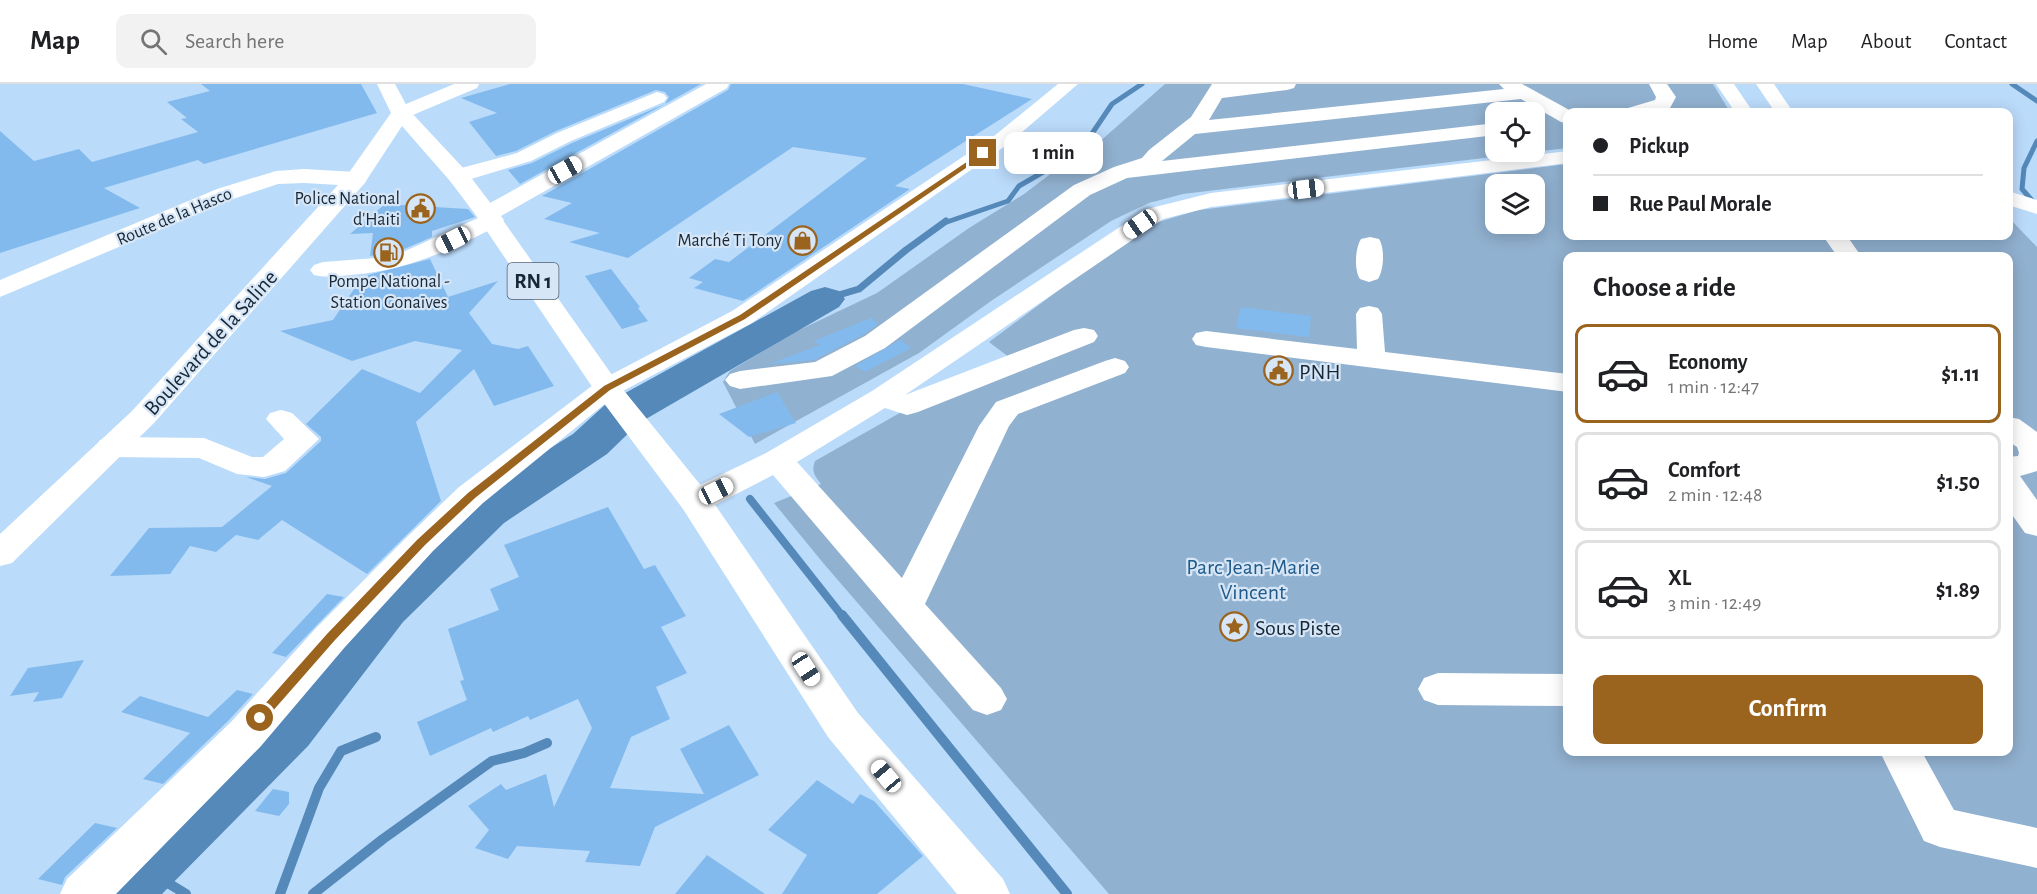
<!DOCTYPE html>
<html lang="en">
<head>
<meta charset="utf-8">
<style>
	:root { --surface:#fff; --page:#f2f2f2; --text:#202124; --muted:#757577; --line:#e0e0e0; --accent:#9b641e }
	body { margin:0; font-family:"Alegreya Sans",sans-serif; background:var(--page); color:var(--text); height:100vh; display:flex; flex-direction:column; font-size:22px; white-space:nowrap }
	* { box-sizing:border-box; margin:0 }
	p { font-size:20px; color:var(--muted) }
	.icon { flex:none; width:33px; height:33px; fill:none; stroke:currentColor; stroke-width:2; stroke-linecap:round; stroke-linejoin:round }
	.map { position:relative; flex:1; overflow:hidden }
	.drawer { position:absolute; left:1563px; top:168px; width:450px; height:504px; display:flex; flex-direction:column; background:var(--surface); border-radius:12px; box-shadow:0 3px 15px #0003 }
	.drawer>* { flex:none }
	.hud { position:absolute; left:1563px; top:24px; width:450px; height:132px; border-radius:12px; box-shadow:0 3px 15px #0003; display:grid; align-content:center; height:132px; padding:0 30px; background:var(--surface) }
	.tools { position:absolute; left:1485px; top:18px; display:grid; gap:12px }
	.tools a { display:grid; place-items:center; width:60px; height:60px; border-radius:12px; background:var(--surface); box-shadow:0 3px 15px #0003; font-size:30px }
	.end { position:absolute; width:27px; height:27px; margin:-14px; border:8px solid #9b641e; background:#fff; box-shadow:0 0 0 3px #fff }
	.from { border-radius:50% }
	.bubble { position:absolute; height:42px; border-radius:12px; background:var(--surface); box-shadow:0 3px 15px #0003; font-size:20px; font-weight:700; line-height:42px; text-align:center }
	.car { position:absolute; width:18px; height:36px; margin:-18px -9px; border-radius:8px; box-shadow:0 0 4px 2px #0007; background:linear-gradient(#fff 24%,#345 0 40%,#fff 0 76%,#345 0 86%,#fff 0) }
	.hud b { display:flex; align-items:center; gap:21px; height:57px; font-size:22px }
	.hud b+b { border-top:2px solid var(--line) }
	.hud i { width:15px; height:15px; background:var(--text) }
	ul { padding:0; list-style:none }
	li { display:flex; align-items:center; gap:18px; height:99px; margin:0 12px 9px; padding:0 18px; border:3px solid var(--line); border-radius:12px }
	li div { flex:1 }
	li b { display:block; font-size:22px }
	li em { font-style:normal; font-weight:700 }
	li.selected { border-color:var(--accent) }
	li>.icon { width:54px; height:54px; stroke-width:1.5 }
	h2 { padding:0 30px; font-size:27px; line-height:72px }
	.cta { display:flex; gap:12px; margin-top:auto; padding:12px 30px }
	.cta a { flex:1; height:69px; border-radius:12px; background:var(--accent); color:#fff; font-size:24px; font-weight:700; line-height:69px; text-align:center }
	header { display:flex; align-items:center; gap:36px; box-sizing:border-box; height:84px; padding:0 30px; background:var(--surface); border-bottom:2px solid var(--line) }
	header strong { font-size:28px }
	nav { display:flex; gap:33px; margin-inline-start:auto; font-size:21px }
	.search { width:420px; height:54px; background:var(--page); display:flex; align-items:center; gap:15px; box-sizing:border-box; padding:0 21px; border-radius:12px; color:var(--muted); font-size:22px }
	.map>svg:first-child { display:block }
</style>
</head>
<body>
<header>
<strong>Map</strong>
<div class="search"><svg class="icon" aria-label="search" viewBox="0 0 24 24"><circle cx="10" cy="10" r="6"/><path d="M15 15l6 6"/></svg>Search here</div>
<nav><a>Home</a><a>Map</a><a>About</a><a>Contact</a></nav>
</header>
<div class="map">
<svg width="2037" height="810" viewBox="0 0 2037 810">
	<rect width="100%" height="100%" fill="#bbdbfb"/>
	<path fill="#91b1d0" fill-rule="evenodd" d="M1165 0H1713L1730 28H1568L1567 64 1183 110 1149 119 1111 137 991 217 919 269 755 360 723 298 730 287 795 248 877 209 969 144 1024 110 1061 82 1089 67ZM1496 28H1534V68H1496Z
		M1567 80 1568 152H2008L2009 134 2037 163V810H1109L824 480 774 419 821 400C815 392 811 388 815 377L905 326 1018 280 989 258 1137 148 1155 139 1199 126ZM1496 100H1534V140H1496ZM1568 172H2008V668H1568Z"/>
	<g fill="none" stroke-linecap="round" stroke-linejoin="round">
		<path stroke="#5489ba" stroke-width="5" d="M2012 0 2037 17
			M2037 57 2024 84 2022 105 2037 122
			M944 139 1008 117 1019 102 1052 83 1089 54 1112 20 1142 0"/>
		<path stroke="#5489ba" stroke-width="7" d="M825 215 859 205 906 166 946 137"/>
		<path stroke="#5489ba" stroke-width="8" d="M750 415 843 533"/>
		<path stroke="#5489ba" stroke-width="10" d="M842 531 1067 810
			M128 796 158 793 186 810
			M280 810 319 704 341 667 376 653
			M313 810 383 755 492 677 524 669 547 659"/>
		<path fill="#5489ba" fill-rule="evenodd" d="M825 203 839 207 845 215 839 223 639 339 607 370 504 439 403 538 308 662 162 810H78L89 787 264 626 363 510 468 415 573 350 607 319 811 207Z"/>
	</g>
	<path fill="#83baed" d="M201 0H361L377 29 204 80 198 76 104 104 140 124 0 169V47L34 77 79 65 92 78 198 48 181 35 187 34 167 18 210 7Z
		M510 0H701L665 20 669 13 665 8 656 6 556 47 516 67 496 72 469 38 497 29 461 14Z
		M731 0H963L1032 15 895 102 910 105 743 217 694 204 703 198 689 194 715 175 729 178 867 74 793 63 628 174 569 158 600 149 544 135 572 119 542 112 728 6Z
		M665 20 520 100 508 86 532 79 572 59Z
		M385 120 468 125 475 133 432 147V153L402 166 370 172 373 149 350 150Z
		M430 175 448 213 498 197 469 229 492 260 518 265 528 262 554 302 494 322 474 285 416 338 441 417 367 490 282 436 258 456 236 451 216 468 190 462 170 490 110 492 149 444 222 443 272 402 246 393 265 395 286 389 321 357V353L306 340 362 285 420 309 462 266 415 257 352 277 280 247 333 236 356 202 367 201 368 191Z
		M611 185 640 223 638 224 648 237 622 245 585 192Z
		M1241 223 1311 232 1309 253 1236 244Z
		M871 234 878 240 864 250 814 276 769 280 820 261 814 257Z
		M900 256 911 264 865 288 855 282Z
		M777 308 796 339 749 353 719 330Z
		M608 423 644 485 655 481 686 532 661 543 687 589 656 603 670 635 631 653 610 704 704 710 680 665 729 641 759 691 655 743 640 782 585 778 590 767 517 762 508 775 475 764 489 746 468 722 501 700 506 706 546 690 554 723 592 644 578 615 530 636 528 632 493 648 491 644 430 672 417 638 467 616 460 597 464 596 448 545 499 526 490 505 519 493 504 461Z
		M327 510 344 513 286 573 272 569Z
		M84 576 62 614 33 618 39 608 10 612 28 584Z
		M237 606 253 610 229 636 163 700 143 695 190 649 121 628 140 612 208 633Z
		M817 696 853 720 860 710 874 717 923 772 877 810H782L807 771 768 746Z
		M273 705 289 708V720L279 732 255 727Z
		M95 739 117 744 65 793 62 801 38 795Z
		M707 771 765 810H675Z"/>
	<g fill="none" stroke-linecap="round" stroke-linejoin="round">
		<path fill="#fff" fill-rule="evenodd" d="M454 0H479L477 4 408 33H394L391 29 394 25Z
			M706 0H729L727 4 501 132 504 136 500 141C450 166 409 186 351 191 339 192 326 194 314 191L310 186 314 181 323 178 376 174 403 168 478 134 475 130 479 125Z
			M1058 0H1078L1008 60 752 239 617 310 483 419 433 467 345 563 261 662 116 810H60L67 795 231 638 317 543 409 451 459 403 597 298 732 227 994 52Z
			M1212 0H1296L1294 4 1287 6 1222 14 1209 36 1504 5 1499 0H1522L1573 28H1568V40L1561 38 1521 15 1195 50 1162 77 1496 39V51L1127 94 1090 111 885 264 832 292 740 305 730 302 725 296 730 290 740 287 815 278 865 252 1074 101 1114 83 1142 74 1149 66 1191 33Z
			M1649 0H1667L1676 13 1670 24 1655 28H1626L1628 24 1655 16 1656 13Z
			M1716 0H1734L1753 28H1735Z
			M1756 0H1774L1793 28H1775Z
			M657 8 664 10 667 14 664 18 571 57 531 77 458 99 450 97 447 92 450 87 517 69 557 49Z
			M1568 67V79L1211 123 1163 135 905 311 1074 246 1084 244 1094 246 1098 252 1094 258 918 328 907 331 885 324 797 378 902 494 979 342 996 318 1105 277 1115 274 1125 277 1129 283 1125 289 1018 330 1009 342 925 520 1001 604 1007 615 1001 626 987 631 973 626 773 391 707 425 695 428 683 425 678 417 683 409 766 369 872 307 1147 125 1211 109Z
			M304 85 356 88 364 90 367 95 364 100 356 102 304 99 278 100 233 115 0 213V196L217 105 276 87Z
			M2008 107 2037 116V130L2008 121Z
			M1823 152H1847L1861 172H1837Z
			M1370 153 1379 155C1385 164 1384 186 1378 195L1369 198 1360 195C1354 186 1355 164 1361 155Z
			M1369 222 1378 224 1382 230 1385 268 1568 290V308L1206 263 1196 261 1192 255 1196 249 1206 247 1357 265 1356 230 1360 224Z
			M281 326 292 329 319 355 285 387 264 393 237 390 199 374 111 373 100 370 95 363 100 356 111 353 204 354 252 373H263L284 355 266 335 270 329Z
			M2008 333 2019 335 2037 348V387L2020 392 2037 416V452L2025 449 2008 425V373L2018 372 2019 369 2017 363 2008 357Z
			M1438 589 1568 590V622L1438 621 1424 616 1418 605 1424 594Z
			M1880 668H1922L1954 726 2037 744V784L1940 763 1924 757Z"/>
		<path fill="#fff" fill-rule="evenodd" d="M377 0H395L409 26 466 87 495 125 617 298 707 409 858 629 1003 795 1010 810H957L828 653 683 425 597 310 478 134 450 97 402 42 364 100 154 339 12 479 0 482V450L132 327 348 90 391 29Z"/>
	</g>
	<path fill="#9b641e" d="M983 67 985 71 745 235 610 306 475 414 425 461 335 556 264 637H256V630L327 550 417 456 468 409 604 302 740 231Z"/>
	<defs>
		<symbol id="civic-ring" viewBox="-11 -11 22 22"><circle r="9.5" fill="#d6e6f6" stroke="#9b641e" stroke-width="1.5"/><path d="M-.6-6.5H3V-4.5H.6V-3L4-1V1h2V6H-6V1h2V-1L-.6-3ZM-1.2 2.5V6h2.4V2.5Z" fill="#9b641e"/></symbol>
		<symbol id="shop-ring" viewBox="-11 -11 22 22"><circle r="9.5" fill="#d6e6f6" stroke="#9b641e" stroke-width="1.5"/><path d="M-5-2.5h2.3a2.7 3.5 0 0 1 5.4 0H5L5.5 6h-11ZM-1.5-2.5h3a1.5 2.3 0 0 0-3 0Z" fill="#9b641e"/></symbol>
		<symbol id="fuel-ring" viewBox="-11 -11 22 22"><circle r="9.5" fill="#d6e6f6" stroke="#9b641e" stroke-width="1.5"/><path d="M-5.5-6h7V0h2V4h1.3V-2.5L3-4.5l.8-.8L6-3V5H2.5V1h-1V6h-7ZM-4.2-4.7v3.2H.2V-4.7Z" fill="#9b641e"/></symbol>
		<symbol id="sight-ring" viewBox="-11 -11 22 22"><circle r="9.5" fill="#d6e6f6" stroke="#9b641e" stroke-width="1.5"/><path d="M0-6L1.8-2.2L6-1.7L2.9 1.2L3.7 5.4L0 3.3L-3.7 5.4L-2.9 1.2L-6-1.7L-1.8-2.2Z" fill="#9b641e"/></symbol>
	</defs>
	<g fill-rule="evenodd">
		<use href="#civic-ring" x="404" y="108" width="33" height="33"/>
		<use href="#shop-ring" x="786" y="140" width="33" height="33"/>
		<use href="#fuel-ring" x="372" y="152" width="33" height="33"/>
		<use href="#civic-ring" x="1262" y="270" width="33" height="33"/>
		<use href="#sight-ring" x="1218" y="526" width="33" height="33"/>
	</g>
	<g text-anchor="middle" stroke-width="4.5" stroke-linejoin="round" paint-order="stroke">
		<g font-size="18" fill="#172736" stroke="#d6e6f6" text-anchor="end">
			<text x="400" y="120">Police National<tspan x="400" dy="21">d'Haiti</tspan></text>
			<text x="782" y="162">Marché Ti Tony</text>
			<text x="389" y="203" text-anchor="middle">Pompe National -<tspan x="389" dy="21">Station Gonaïves</tspan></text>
		</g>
		<g font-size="18" fill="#172736" stroke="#d6e6f6">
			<text transform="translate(174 132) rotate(-23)" y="6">Route de la Hasco</text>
		</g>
		<rect fill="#d6e6f6" stroke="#506070" stroke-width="1.5" x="507.5" y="179" width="51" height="36" rx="4.5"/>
		<g font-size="21" font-weight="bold" fill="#172736">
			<text x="533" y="204">RN 1</text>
		</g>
		<g font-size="22" fill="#172736" stroke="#d6e6f6">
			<text transform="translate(210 258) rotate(-48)" y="8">Boulevard de la Saline</text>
		</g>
		<g font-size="22" fill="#172736" stroke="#d6e6f6" text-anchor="start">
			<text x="1299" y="295">PNH</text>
			<text x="1255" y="551">Sous Piste</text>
		</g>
		<g font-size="22" fill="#215b8b" stroke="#d6e6f6">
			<text x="1253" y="490">Parc Jean-Marie<tspan x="1253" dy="25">Vincent</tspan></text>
		</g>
	</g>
</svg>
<div class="tools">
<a><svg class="icon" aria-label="locate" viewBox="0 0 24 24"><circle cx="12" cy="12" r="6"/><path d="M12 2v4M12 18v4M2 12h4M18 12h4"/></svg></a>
<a><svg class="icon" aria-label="layers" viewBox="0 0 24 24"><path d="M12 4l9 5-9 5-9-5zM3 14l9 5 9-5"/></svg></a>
</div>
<i class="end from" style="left:260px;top:634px"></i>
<i class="end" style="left:983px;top:69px"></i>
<div class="bubble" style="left:1004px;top:48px;width:99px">1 min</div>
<i class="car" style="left:565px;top:86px;rotate:61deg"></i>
<i class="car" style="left:1306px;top:105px;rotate:83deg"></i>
<i class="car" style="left:1140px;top:140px;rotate:235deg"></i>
<i class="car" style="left:453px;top:156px;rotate:243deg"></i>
<i class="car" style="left:716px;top:407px;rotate:63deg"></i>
<i class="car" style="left:806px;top:585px;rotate:147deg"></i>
<i class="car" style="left:886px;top:692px;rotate:320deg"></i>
<div class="hud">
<b><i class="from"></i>Pickup</b>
<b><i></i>Rue Paul Morale</b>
</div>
<section class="drawer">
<h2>Choose a ride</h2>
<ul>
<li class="selected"><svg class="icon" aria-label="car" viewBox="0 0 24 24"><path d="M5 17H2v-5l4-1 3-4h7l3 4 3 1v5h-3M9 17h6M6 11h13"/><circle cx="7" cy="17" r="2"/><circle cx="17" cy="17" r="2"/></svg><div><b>Economy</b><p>1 min · 12:47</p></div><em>$1.11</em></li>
<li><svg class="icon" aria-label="car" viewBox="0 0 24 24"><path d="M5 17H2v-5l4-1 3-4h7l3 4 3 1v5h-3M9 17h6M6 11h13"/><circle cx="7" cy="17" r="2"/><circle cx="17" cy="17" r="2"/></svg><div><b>Comfort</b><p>2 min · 12:48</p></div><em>$1.50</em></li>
<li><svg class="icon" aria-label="car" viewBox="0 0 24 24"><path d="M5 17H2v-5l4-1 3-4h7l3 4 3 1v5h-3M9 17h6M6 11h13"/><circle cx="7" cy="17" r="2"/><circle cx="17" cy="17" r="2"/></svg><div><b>XL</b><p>3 min · 12:49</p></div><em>$1.89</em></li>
</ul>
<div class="cta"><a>Confirm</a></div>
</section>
</div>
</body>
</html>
